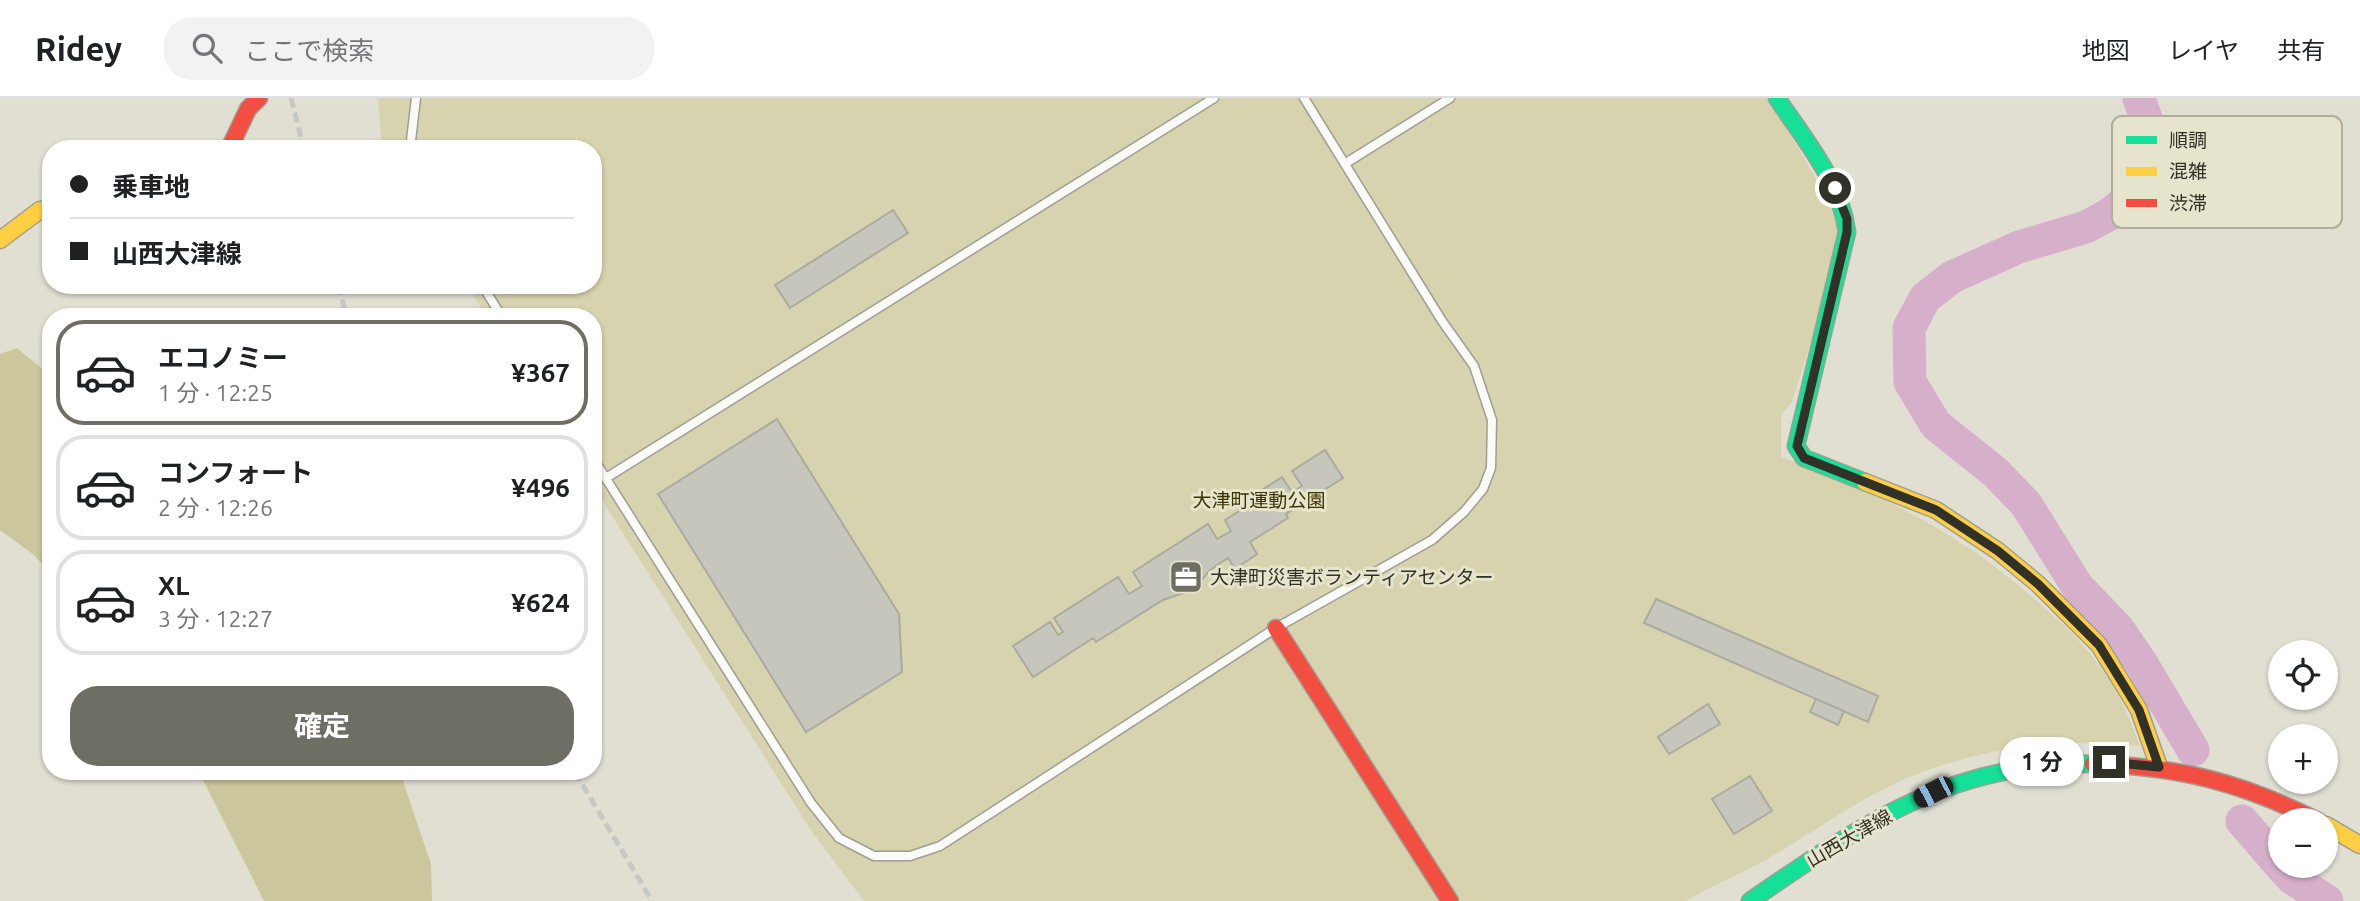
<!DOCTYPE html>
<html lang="ja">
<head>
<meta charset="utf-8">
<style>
	:root { --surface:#fff; --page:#f2f2f2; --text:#202124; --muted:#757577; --line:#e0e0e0; --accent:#6f6e64 }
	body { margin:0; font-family:Ubuntu,"Noto Sans JP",sans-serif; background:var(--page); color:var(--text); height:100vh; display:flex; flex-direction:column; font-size:26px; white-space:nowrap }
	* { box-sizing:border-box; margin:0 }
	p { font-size:23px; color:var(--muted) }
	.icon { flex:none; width:38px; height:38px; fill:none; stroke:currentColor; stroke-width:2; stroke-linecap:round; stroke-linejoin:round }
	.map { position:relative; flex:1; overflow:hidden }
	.side { position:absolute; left:42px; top:210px; width:560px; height:472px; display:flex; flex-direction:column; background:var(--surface); border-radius:28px; box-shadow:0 2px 5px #0004 }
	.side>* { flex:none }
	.banner { position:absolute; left:42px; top:42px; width:560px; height:154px; border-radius:28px; box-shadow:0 2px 5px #0004; display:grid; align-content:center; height:154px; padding:0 28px; background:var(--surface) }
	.tools { position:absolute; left:2268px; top:542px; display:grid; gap:14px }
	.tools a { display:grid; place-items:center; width:70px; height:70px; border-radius:50%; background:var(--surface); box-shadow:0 2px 5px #0004; font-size:35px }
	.end { position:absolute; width:32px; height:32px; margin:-16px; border:9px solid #323128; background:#fff; box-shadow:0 0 0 4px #fff }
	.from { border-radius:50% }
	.bubble { position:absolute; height:49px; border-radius:24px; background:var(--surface); box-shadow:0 2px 5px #0004; font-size:23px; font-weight:700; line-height:49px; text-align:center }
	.car { position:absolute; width:21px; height:42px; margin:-21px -10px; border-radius:9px; box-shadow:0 0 5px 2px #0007; background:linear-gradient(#222 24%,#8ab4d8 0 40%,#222 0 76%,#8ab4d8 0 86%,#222 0) }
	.banner b { display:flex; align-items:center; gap:24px; height:66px; font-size:26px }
	.banner b+b { border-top:2px solid var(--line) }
	.banner i { width:18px; height:18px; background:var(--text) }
	ul { padding:12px 0 0; list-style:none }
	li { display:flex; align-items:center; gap:21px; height:105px; margin:0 14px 10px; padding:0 14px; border:4px solid var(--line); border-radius:28px }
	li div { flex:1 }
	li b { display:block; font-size:26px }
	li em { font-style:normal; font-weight:700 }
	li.current { border-color:var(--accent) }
	li>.icon { width:63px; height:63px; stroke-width:1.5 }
	.cta { display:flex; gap:14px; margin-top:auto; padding:14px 28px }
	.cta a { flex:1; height:80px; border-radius:28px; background:var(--accent); color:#fff; font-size:28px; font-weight:700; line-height:80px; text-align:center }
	header { display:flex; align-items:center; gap:42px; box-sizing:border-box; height:98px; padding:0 35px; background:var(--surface); border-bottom:2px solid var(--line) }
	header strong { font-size:33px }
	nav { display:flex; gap:38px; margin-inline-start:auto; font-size:24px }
	.search { width:490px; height:63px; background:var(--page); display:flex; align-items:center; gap:18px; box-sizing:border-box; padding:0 24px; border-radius:28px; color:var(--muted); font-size:26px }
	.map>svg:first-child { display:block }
</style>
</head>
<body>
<header>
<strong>Ridey</strong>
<div class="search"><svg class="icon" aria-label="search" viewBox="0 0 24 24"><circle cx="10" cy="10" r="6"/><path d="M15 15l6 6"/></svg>ここで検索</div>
<nav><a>地図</a><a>レイヤ</a><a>共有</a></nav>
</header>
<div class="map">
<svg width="2360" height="803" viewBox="0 0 2360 803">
	<rect width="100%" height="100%" fill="#e0dfd2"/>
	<path fill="#d7d3ae" d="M378 0H1769L1833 110 1838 135 1822 208 1792 304 1781 317V359C1876 393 1965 437 2040 506 2060 523 2080 542 2096 563 2116 589 2129 618 2140 648 2062 639 1978 650 1905 681 1856 702 1813 735 1767 761 1740 776 1712 787 1686 803H864L812 734 593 388V219H487L467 187H593V51H387L381 40Z"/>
	<path fill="#cbc69c" d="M17 250 51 278V476L34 457 0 432V256Z
		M199 674H400L431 766 432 803H264Z"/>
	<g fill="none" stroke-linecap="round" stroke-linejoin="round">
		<path stroke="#d6afcb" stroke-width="33" d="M2139 0 2149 29 2144 67 2129 100 2110 116 2086 129 2019 149 1952 179 1925 200 1909 230 1910 284 1936 327 1995 374 2026 406 2077 488 2119 532 2142 566 2193 652
			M2242 723 2280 767
			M2281 768 2292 780 2327 803"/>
	</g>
	<path fill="#c7c6bc" stroke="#abaaa0" stroke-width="2" d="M893 112 908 135 790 210 775 187Z
		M777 321 899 516 902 574 806 634 658 396Z
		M1325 352 1343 380 1286 416 1288 420 1250 444 1257 456 1235 471 1228 460 1210 472 1199 485 1186 494 1163 502 1096 544 1093 540 1033 579 1013 548 1050 524 1058 537 1063 534 1054 520 1118 479 1129 496 1142 488 1133 474 1208 426 1217 441 1231 433 1225 422 1254 404 1251 399 1282 379 1292 394 1302 388 1292 373Z
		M1656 501 1878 598 1868 624 1644 525Z
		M1816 601 1844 613 1838 627 1810 614Z
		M1708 606 1720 626 1669 656 1658 639Z
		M1750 678 1772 713 1734 736 1712 701Z"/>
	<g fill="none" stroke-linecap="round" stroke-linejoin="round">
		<defs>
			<path id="lane" d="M410 51 416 0
				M1346 65 1450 0
				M482 187 502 219
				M593 360 811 705 839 740 874 758H910L940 748 1276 530 1432 442 1464 414 1483 391 1491 370 1492 322 1474 268 1442 223 1304 0
				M606 380 1214 0"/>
			<path id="fast" d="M1777 0C1804 41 1841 84 1847 134L1796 348 1804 360 1865 384
				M1750 803C1859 728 1954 662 2093 666"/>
			<path id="slow" d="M0 142 40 112 51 110
				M1865 384 1936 412 1998 453 2038 486 2099 547 2139 612 2159 669
				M2326 727 2360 747"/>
			<path id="jam" d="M229 51 248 11 259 0
				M1276 530 1450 803
				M2093 666C2178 668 2243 685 2318 723"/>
		</defs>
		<use href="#lane" stroke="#9f9e93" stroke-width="11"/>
		<use href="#fast" stroke="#9f9e93" stroke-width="19"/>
		<use href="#slow" stroke="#9f9e93" stroke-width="19"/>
		<use href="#jam" stroke="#9f9e93" stroke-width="19"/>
		<use href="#lane" stroke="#fafaf8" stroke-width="8"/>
		<use href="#fast" stroke="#16e098" stroke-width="16"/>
		<use href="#slow" stroke="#ffcf43" stroke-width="16"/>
		<use href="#jam" stroke="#f24e42" stroke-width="16"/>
		<path stroke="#c7c7c4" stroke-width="5" stroke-dasharray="10 5" stroke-linecap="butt" d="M291 0 304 51
			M338 187 347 219
			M575 674 652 803"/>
	</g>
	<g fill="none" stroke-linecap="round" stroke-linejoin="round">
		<path stroke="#323128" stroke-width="9" d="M1835 90 1847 121V134L1797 348 1804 360 1936 412 1998 453 2038 486 2099 547 2139 612 2159 669 2109 664"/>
	</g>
	<defs>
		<symbol id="office-square" viewBox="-11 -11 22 22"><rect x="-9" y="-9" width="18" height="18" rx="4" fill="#6f6e64" stroke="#e6e4cc"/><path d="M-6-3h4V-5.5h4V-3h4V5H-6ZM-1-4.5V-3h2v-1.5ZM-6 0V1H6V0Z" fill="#fff"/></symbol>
	</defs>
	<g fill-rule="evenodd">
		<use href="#office-square" x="1167" y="460" width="38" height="38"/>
	</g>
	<g text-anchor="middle" stroke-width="6" stroke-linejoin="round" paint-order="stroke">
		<g font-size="19" fill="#3a3500" stroke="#e6e4cc">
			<text x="1259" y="409">大津町運動公園</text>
		</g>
		<g font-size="19" fill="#323128" stroke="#e6e4cc" text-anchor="start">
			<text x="1210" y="486">大津町災害ボランティアセンター</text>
		</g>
		<g font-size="19" fill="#323128" stroke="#e6e4cc">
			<text transform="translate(1849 740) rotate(-30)" y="7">山西大津線</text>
		</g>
	</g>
	<rect x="2112" y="18" width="230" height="112" rx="10" fill="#e6e4cc" stroke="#b0ae9b" stroke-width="2"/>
	<rect x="2126" y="38" width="31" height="8" fill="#16e098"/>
	<rect x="2126" y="69" width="31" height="9" fill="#ffcf43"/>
	<rect x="2126" y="101" width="31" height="8" fill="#f24e42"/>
	<g font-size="19" fill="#323128">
		<text x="2169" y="49">順調</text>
		<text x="2169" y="80">混雑</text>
		<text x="2169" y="112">渋滞</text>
	</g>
</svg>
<div class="tools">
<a><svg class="icon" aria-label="locate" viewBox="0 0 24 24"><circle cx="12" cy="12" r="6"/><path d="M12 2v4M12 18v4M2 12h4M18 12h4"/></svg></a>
<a>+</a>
<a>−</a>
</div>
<i class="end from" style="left:1835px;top:90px"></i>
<i class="end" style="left:2109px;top:664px"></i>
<div class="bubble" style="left:2000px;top:639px;width:84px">1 分</div>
<i class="car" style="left:1933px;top:694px;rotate:243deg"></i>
<div class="banner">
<b><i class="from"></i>乗車地</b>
<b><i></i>山西大津線</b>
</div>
<section class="side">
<ul>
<li class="current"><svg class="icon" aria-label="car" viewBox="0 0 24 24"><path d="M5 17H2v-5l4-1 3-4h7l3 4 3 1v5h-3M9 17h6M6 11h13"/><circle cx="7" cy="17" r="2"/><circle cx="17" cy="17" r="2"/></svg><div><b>エコノミー</b><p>1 分 · 12:25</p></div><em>¥367</em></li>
<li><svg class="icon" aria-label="car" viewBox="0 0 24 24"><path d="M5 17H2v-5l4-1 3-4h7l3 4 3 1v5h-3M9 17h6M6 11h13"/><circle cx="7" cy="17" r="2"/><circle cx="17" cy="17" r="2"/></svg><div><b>コンフォート</b><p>2 分 · 12:26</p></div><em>¥496</em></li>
<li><svg class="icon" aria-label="car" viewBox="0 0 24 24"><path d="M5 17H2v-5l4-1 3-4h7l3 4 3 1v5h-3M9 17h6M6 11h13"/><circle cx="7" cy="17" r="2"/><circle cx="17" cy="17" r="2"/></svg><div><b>XL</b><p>3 分 · 12:27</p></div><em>¥624</em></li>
</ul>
<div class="cta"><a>確定</a></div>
</section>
</div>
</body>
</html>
